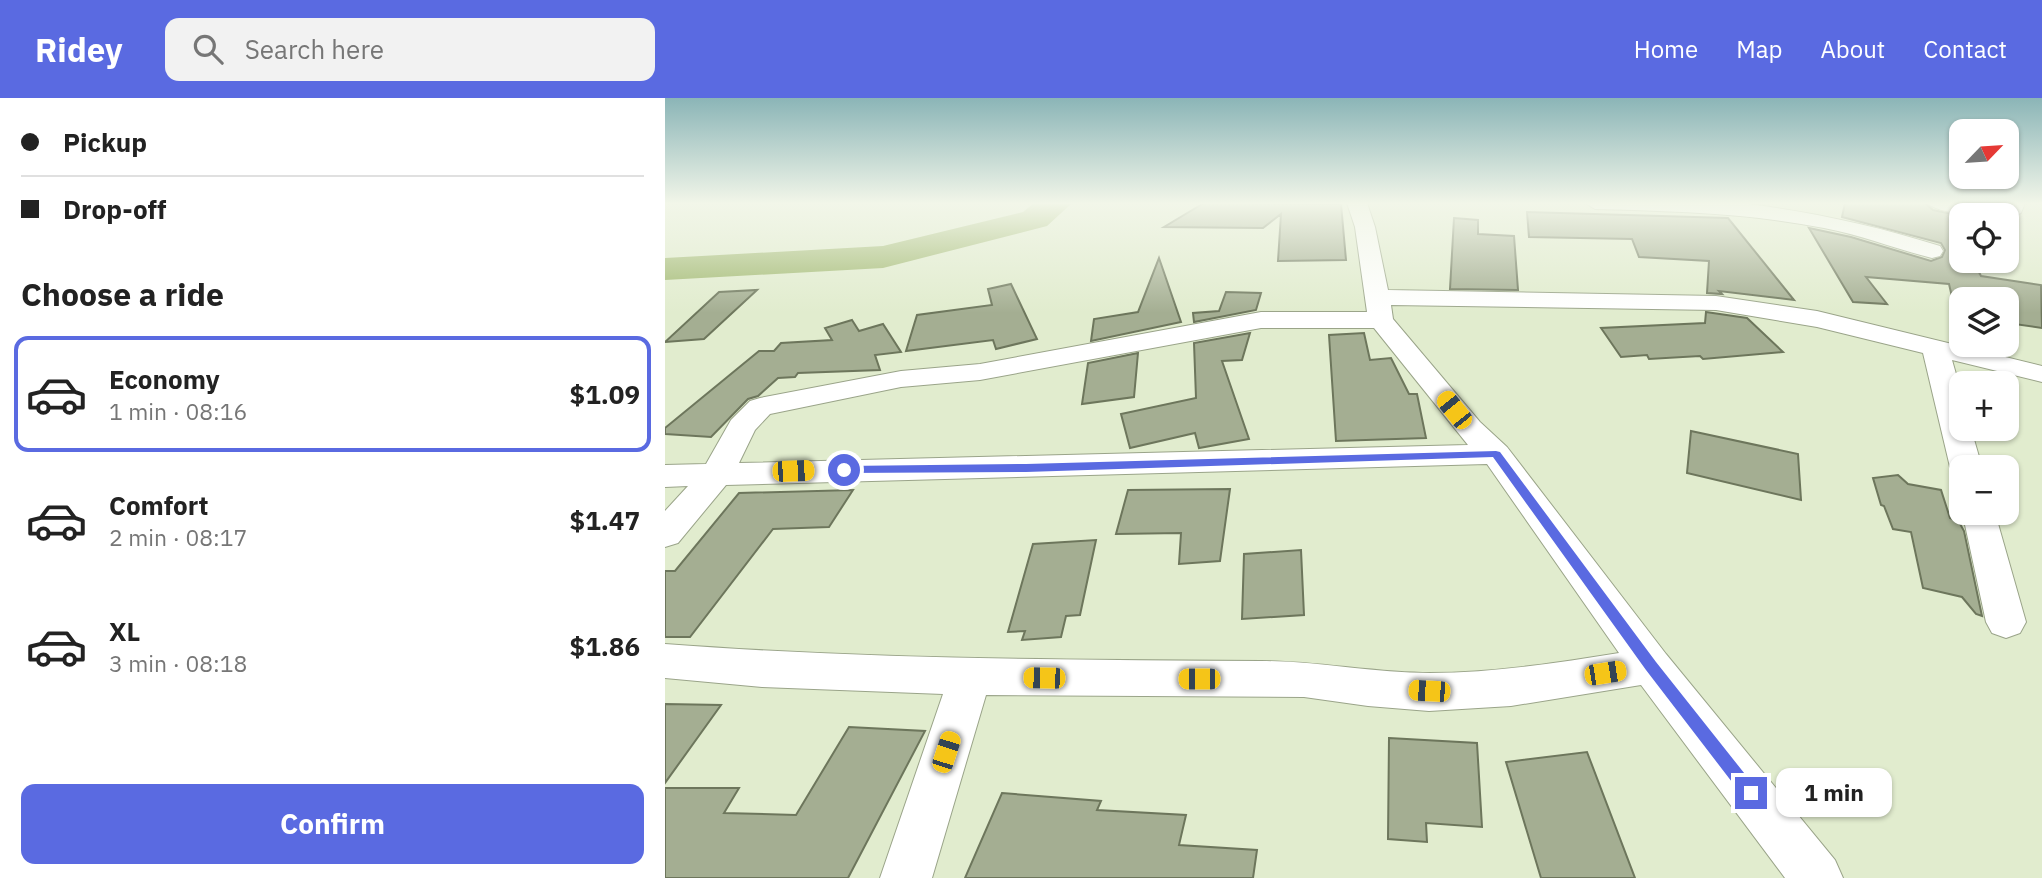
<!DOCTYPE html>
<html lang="en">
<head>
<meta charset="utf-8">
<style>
	:root { --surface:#fff; --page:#f2f2f2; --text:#222; --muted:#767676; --line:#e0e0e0; --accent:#5a6ae1 }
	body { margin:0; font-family:"IBM Plex Sans",sans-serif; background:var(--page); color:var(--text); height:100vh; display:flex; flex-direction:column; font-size:26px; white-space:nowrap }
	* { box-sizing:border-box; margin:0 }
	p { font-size:23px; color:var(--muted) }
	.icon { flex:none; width:38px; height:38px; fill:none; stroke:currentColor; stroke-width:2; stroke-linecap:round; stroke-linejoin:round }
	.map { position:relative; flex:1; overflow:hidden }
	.details { display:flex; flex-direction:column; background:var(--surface); width:665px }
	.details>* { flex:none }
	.guide { display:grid; align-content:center; height:154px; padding:0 21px; background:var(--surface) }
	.needle { width:46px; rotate:65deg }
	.controls { position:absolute; left:1284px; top:21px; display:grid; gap:14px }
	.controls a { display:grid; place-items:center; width:70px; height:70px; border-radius:14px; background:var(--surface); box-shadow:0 2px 5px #0004; font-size:35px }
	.end { position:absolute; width:32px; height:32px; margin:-16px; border:9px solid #5a6ae1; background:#fff; box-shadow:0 0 0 4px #fff }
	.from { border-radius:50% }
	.bubble { position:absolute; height:49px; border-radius:14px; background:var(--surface); box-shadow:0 2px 5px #0004; font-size:23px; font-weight:700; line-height:49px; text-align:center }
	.car { position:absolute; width:21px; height:42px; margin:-21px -10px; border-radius:9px; box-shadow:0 0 5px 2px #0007; background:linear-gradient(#f5c518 24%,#345 0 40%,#f5c518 0 76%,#345 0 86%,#f5c518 0) }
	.guide b { display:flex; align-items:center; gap:24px; height:66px; font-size:26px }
	.guide b+b { border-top:2px solid var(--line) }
	.guide i { width:18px; height:18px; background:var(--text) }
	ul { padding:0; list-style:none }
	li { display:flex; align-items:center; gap:21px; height:116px; margin:0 14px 10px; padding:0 7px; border:4px solid transparent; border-radius:14px }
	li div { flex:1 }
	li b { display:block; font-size:26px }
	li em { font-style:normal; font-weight:700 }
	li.selected { border-color:var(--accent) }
	li>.icon { width:63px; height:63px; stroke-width:1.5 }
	h2 { padding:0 21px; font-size:32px; line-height:84px }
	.cta { display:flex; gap:14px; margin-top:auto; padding:14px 21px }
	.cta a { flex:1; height:80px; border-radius:14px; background:var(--accent); color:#fff; font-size:28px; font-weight:700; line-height:80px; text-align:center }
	header { display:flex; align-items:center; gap:42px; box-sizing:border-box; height:98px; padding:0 35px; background:var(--accent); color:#fff }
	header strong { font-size:33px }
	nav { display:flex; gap:38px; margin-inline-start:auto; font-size:24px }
	.search { width:490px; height:63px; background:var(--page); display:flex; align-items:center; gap:18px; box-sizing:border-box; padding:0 24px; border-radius:14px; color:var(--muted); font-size:26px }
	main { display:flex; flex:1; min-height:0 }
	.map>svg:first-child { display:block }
</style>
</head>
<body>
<header>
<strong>Ridey</strong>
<div class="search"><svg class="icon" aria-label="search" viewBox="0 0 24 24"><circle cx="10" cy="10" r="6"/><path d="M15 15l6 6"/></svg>Search here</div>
<nav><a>Home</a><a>Map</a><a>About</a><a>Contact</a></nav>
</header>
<main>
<section class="details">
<div class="guide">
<b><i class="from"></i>Pickup</b>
<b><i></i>Drop-off</b>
</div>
<h2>Choose a ride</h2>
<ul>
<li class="selected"><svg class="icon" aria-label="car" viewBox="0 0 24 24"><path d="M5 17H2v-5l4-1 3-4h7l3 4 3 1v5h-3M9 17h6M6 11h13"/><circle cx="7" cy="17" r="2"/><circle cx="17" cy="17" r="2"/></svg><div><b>Economy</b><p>1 min · 08:16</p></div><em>$1.09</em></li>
<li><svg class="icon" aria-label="car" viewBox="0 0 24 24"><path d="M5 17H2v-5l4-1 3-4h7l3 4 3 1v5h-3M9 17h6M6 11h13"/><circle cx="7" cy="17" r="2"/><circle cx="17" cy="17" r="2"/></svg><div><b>Comfort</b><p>2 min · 08:17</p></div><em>$1.47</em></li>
<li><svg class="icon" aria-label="car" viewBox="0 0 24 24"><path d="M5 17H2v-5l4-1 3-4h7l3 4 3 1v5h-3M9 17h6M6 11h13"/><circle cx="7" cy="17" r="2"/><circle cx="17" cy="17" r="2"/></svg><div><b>XL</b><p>3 min · 08:18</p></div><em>$1.86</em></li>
</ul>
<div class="cta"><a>Confirm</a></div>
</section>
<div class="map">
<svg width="1377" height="780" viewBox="0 0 1377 780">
	<rect width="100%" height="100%" fill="#e1ecce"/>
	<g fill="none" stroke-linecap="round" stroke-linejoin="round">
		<path fill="#9fb76e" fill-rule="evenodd" d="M369 105H407L382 128 218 170 0 182V160L218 148 358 114Z"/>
	</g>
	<path fill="#a4ae92" stroke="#6d765c" stroke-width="2" d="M539 105 676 106 681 162 613 163 616 116 598 130 499 129Z
		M1180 105H1260L1268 112 1297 118V163H1308L1316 178 1376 187 1377 230 1342 225V201L1287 199 1284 186 1201 179 1222 206 1188 204 1144 130 1186 139 1266 163 1277 159 1280 152 1276 145 1177 119Z
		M862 114 1063 120 1129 202 1054 193 1057 196 1042 195 1044 163 974 159 967 141 864 139Z
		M789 120 813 122V136L849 138 853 192 785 191Z
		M494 160 516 224 426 243 429 221 473 214Z
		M346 186 372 241 331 251 328 242 241 253 252 217 327 207 323 191Z
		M92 192 39 241 0 244 54 194Z
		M561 194 596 195 591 212 529 224 528 215 554 213Z
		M1041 214 1082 220 1118 254 1038 261 1035 258 984 261 982 257 956 259 936 230 1040 225Z
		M187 222 194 233 218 226 236 254 210 257 215 272 133 275 130 279 113 280 93 298 83 301 46 339 0 336V330L94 253H109L116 245 167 242 160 230Z
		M585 235 577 262 557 263 584 341 534 350 530 335 465 350 456 316 531 300 529 245Z
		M699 235 705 262 726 260 744 296H752L761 340 671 343 664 237Z
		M473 255 469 299 417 306 423 265Z
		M1026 333 1133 356 1136 402 1022 375Z
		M1233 377 1243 386 1276 392 1285 420 1294 424 1299 433 1317 518 1311 516 1297 499 1258 490 1246 434 1228 431 1219 408 1216 407 1208 380Z
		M565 391 555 463 514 466 516 435 451 436 463 392Z
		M188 392 164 429 108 431 25 539H0V473H10L74 395Z
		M431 442 415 517 401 518 396 539 357 542 360 533 343 534 368 446Z
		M636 452 639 517 577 521 579 456Z
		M0 606 56 607 0 685Z
		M184 629 260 633 183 780H0V690H74L59 715 131 717Z
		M724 640 812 645 817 729 761 725 762 744 723 741Z
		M922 654 970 780H876L841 664Z
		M337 695 436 703 432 712 521 717 514 747 592 752 588 780H300Z"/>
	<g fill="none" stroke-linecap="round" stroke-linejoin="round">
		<defs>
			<path id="minor" d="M682 105H702L710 129 723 192 1051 198 1152 213 1377 268V284L1287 262 1297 297V331H1306L1317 369H1297V378L1290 376 1285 369 1258 255 1152 229 1051 212 726 207 728 221 815 324 842 349 1001 556 1170 762 1178 780H1120L976 587 846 608 764 613 703 608 639 599 321 597 267 780H215L278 596 97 589 0 580V546C199 561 397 562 596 563 653 563 708 575 765 575 829 575 891 565 954 555L822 366 61 387 13 445 0 449V413L23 388 0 389V367L41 366 66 322 85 303 95 300 236 273 315 266 596 214H702L690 129ZM596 230H709L803 347 74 365 90 332 105 316 236 289 315 282Z
				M920 105H1075C1143 113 1209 127 1275 148L1278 153 1275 158 1267 160C1231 151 1196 137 1159 130 1083 115 1007 113 930 111Z
				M1263 105H1314L1337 109 1340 105H1360L1356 115 1342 120V117C1325 117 1275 118 1263 105Z
				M1297 413 1330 415 1361 524 1355 535 1341 540 1327 535 1321 524Z"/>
		</defs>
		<use href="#minor" stroke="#9aa489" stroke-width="2"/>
		<use href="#minor" fill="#fff" fill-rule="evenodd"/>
	</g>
	<linearGradient id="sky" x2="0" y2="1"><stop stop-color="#8bb5b7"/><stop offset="0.49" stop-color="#f2f6e9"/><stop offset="1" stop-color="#f2f6e9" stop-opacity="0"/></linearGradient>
	<rect width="1377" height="215" fill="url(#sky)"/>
	<path fill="#5a6ae1" d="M831 353 835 354 991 564 1091 690 1094 695 1091 701 1086 703 1080 701 981 572 828 359 361 374 179 375 174 372 179 368 361 366Z"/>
</svg>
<div class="controls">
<a><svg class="needle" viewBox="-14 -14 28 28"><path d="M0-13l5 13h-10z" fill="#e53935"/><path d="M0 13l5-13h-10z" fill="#767676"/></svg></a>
<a><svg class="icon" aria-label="locate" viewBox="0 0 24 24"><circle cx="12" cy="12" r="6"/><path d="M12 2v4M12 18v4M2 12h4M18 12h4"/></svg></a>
<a><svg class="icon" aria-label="layers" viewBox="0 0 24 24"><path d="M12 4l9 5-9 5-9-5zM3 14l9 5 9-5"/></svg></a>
<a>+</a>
<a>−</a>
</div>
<i class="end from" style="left:179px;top:372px"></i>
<i class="end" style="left:1086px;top:695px"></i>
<div class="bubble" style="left:1111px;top:670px;width:116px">1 min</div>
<i class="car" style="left:789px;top:312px;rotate:321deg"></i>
<i class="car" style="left:128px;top:373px;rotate:88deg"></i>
<i class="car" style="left:940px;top:575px;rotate:81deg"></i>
<i class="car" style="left:379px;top:580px;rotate:271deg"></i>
<i class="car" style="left:534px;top:581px;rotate:270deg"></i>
<i class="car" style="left:764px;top:593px;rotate:273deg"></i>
<i class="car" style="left:281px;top:654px;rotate:18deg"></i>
</div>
</main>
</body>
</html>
